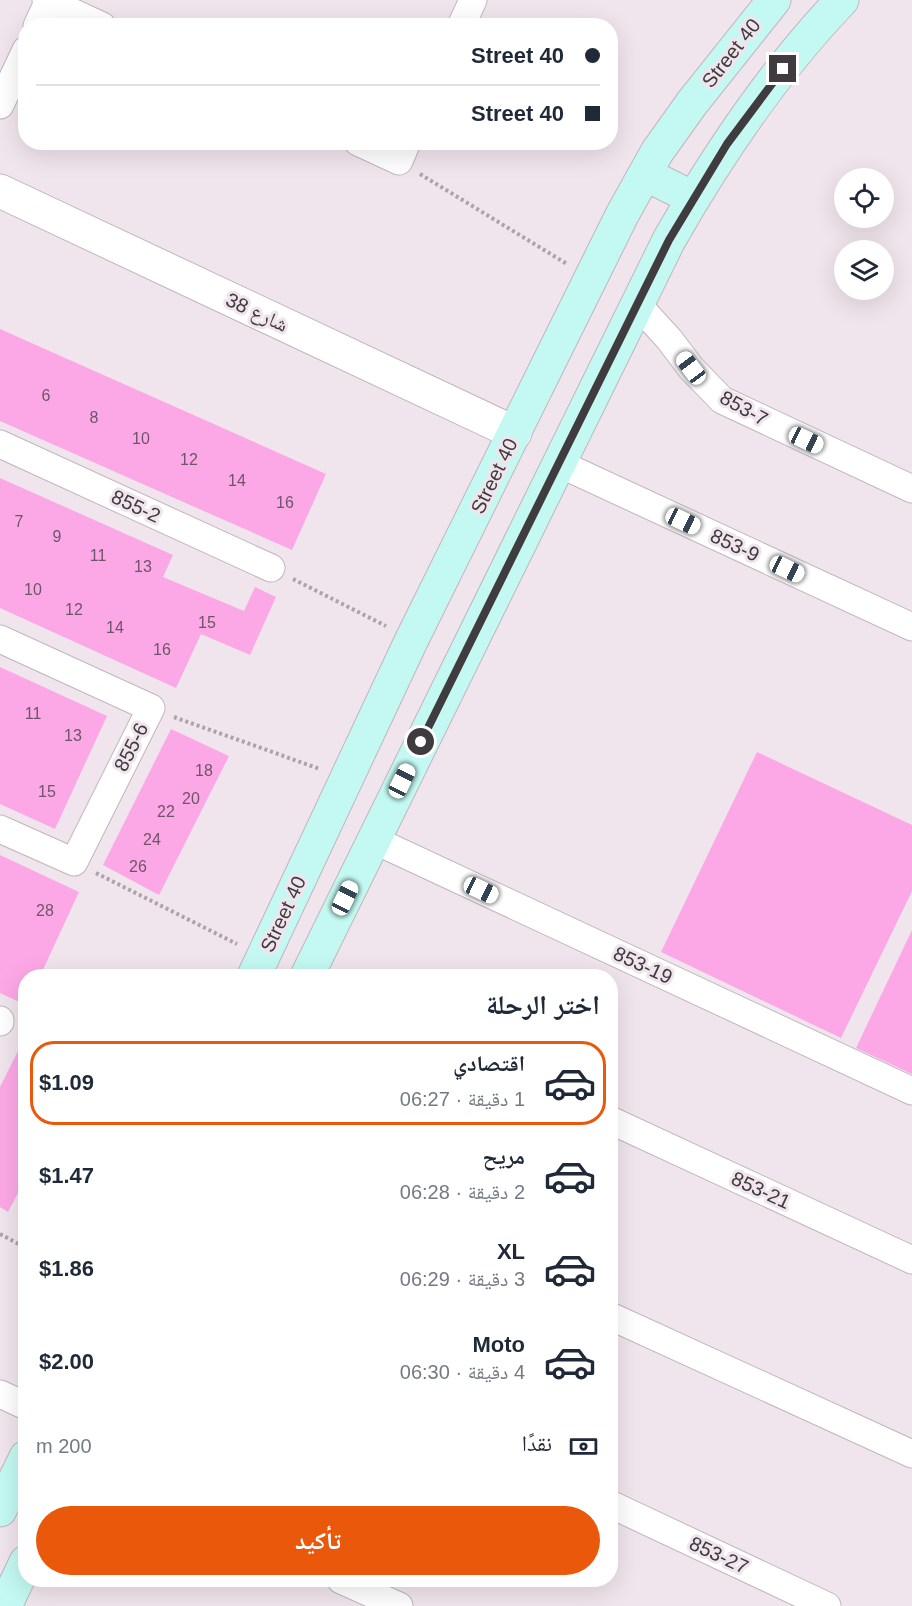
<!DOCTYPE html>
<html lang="ar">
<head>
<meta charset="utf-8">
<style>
	:root { --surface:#fff; --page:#f6f6f7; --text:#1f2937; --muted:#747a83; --line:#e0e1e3; --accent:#ea580c }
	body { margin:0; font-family:Arial,"Noto Naskh Arabic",sans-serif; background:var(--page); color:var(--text); direction:rtl; height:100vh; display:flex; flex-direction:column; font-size:22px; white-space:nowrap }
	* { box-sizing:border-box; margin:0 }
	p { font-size:20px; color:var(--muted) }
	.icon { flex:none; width:33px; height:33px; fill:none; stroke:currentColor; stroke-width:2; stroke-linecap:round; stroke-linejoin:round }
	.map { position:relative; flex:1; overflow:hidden; direction:ltr }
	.sheet { position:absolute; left:18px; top:969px; width:600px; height:618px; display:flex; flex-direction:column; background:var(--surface); border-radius:24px; box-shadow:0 6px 24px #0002; direction:rtl }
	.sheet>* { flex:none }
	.hud { position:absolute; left:18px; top:18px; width:600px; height:132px; border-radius:24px; box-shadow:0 6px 24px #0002; direction:rtl; display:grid; align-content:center; height:132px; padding:0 18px; background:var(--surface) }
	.buttons { position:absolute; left:834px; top:168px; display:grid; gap:12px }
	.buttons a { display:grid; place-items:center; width:60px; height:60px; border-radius:50%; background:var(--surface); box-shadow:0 6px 24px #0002; font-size:30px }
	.end { position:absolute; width:27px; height:27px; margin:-14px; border:8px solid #3f3b3e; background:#fff; box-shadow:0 0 0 3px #fff }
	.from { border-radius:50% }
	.car { position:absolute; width:18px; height:36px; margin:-18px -9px; border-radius:8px; box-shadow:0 0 4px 2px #0007; background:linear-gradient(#fff 24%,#345 0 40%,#fff 0 76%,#345 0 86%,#fff 0) }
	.hud b { display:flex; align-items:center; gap:21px; height:57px; font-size:22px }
	.hud b+b { border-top:2px solid var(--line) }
	.hud i { width:15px; height:15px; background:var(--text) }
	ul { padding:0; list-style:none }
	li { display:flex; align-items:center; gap:18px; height:84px; margin:0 12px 9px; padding:0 6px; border:3px solid transparent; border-radius:24px }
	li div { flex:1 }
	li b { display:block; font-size:22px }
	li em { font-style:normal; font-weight:800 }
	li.selected { border-color:var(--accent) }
	li>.icon { width:54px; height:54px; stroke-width:1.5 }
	h2 { padding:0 18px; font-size:27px; line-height:72px }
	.pay { display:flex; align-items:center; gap:15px; height:66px; padding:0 18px; font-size:22px }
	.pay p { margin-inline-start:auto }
	.action { display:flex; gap:12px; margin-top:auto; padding:12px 18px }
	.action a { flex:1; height:69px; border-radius:36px; background:var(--accent); color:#fff; font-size:24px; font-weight:800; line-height:69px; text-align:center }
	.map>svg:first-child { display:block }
</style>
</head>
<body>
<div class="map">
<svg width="912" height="1606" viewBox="0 0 912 1606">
	<rect width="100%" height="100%" fill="#f1e5ed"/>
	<path fill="#fca8e6" d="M0 329 326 474 292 550 0 421Z
		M0 478 173 555 163 577 244 611 255 587 276 597 250 655 201 634 176 688 0 608Z
		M0 667 107 716 55 829 0 804Z
		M171 729 229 756 159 895 103 865Z
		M757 752 912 825V891L841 1038 661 952Z
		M0 855 79 892 40 976H26V1005L0 993Z
		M912 930V1074L856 1048Z
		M20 1047 26 1049V1178L8 1212 0 1207V1087Z"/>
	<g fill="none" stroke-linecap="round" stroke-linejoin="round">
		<defs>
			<path id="minor" d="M46 0 102 26
				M37 26 49 0
				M461 26 473 0
				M0 105 26 50
				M358 142 399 161 407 142
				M637 304 669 339 691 368 722 400 912 489
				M0 444 271 568
				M558 463 912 627
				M0 639 151 708 74 862 0 829
				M374 840 912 1091
				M0 1020V1022
				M610 1120 912 1260
				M610 1316 912 1454
				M0 1394 26 1406
				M610 1504 827 1606
				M341 1580 399 1606"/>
			<path id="tertiary" d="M0 191 515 433"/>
			<path id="secondary" d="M645 174 693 198
				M254 976 412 639 622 215 657 152 692 103 774 0
				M307 976 669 240C718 154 773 72 842 0
				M0 1510 26 1457
				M5 1606 26 1562"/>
		</defs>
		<use href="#minor" stroke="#c1b6be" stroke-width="29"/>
		<use href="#tertiary" stroke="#c1b6be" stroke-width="35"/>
		<use href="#secondary" stroke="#c1b6be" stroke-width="35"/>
		<path stroke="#aba3a9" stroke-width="4" stroke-dasharray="3 3" stroke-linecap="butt" d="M420 174 567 264
			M293 579 386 626
			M174 717 320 769
			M96 873 237 944
			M0 1234 26 1248"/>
		<use href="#minor" stroke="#fff" stroke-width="27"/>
		<use href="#tertiary" stroke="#fff" stroke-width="33"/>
		<use href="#secondary" stroke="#c3f9f2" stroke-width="33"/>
	</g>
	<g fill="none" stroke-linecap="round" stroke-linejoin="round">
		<path stroke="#3f3b3e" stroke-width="8" d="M421 742 669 240 727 144 783 69"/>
	</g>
	<g text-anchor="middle" stroke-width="6" stroke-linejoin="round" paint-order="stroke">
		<g font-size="16" fill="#6e5668">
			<text x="46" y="401">6</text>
			<text x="94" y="423">8</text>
			<text x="141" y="444">10</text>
			<text x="189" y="465">12</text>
			<text x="237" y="486">14</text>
			<text x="285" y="508">16</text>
			<text x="19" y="527">7</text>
			<text x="57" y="542">9</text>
			<text x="98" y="561">11</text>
			<text x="143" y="572">13</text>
			<text x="33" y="595">10</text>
			<text x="74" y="615">12</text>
			<text x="207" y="628">15</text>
			<text x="115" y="633">14</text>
			<text x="162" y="655">16</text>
			<text x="33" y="719">11</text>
			<text x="73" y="741">13</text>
			<text x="204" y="776">18</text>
			<text x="47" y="797">15</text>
			<text x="191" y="804">20</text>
			<text x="166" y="817">22</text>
			<text x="152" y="845">24</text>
			<text x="138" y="872">26</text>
			<text x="45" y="916">28</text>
		</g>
		<g font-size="20" fill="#3f3b3e" stroke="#f1e5ed">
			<text transform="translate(731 53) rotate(-52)" y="7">Street 40</text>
			<text transform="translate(257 312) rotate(25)" y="7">شارع 38</text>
			<text transform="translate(744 408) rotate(29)" y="7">853-7</text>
			<text transform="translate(494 476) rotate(-64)" y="7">Street 40</text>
			<text transform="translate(136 506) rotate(25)" y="7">855-2</text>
			<text transform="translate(735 545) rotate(25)" y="7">853-9</text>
			<text transform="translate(131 747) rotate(-63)" y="7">855-6</text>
			<text transform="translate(283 914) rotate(-65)" y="7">Street 40</text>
			<text transform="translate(643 965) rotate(25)" y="7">853-19</text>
			<text transform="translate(761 1190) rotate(25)" y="7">853-21</text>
			<text transform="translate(719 1555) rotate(25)" y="7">853-27</text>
		</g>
	</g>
</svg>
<div class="buttons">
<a><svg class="icon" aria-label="locate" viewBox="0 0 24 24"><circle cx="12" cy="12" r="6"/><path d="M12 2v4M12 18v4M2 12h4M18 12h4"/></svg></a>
<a><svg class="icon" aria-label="layers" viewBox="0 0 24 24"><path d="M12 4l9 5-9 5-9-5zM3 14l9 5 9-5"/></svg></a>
</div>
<i class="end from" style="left:421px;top:742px"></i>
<i class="end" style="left:783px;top:69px"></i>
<i class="car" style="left:691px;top:368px;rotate:323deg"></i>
<i class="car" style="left:806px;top:440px;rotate:115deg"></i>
<i class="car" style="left:683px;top:521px;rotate:115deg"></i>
<i class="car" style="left:787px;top:569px;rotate:115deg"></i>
<i class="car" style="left:402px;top:781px;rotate:26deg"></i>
<i class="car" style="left:481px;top:890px;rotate:115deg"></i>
<i class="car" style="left:345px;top:898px;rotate:26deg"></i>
<div class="hud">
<b><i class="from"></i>Street 40</b>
<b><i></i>Street 40</b>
</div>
<section class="sheet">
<h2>اختر الرحلة</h2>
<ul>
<li class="selected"><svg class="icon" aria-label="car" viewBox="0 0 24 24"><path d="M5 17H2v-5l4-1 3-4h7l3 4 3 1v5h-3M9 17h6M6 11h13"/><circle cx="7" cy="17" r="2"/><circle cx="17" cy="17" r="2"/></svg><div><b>اقتصادي</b><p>1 دقيقة · 06:27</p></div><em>$1.09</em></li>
<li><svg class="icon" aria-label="car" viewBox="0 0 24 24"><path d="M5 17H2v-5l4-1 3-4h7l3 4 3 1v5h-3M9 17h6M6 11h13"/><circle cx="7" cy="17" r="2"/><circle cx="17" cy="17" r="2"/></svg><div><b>مريح</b><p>2 دقيقة · 06:28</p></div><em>$1.47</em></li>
<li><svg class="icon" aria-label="car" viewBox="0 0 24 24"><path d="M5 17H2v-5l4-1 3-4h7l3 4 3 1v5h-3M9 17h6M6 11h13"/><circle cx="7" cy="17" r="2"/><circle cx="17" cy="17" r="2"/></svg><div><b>XL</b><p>3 دقيقة · 06:29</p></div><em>$1.86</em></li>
<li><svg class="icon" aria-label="car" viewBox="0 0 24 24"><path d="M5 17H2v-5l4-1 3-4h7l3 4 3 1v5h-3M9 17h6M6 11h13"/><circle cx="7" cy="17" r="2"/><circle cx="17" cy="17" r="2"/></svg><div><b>Moto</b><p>4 دقيقة · 06:30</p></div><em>$2.00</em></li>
</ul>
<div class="pay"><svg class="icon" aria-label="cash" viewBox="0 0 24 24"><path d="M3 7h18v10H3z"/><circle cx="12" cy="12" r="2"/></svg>نقدًا<p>200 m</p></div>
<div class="action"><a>تأكيد</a></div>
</section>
</div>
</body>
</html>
